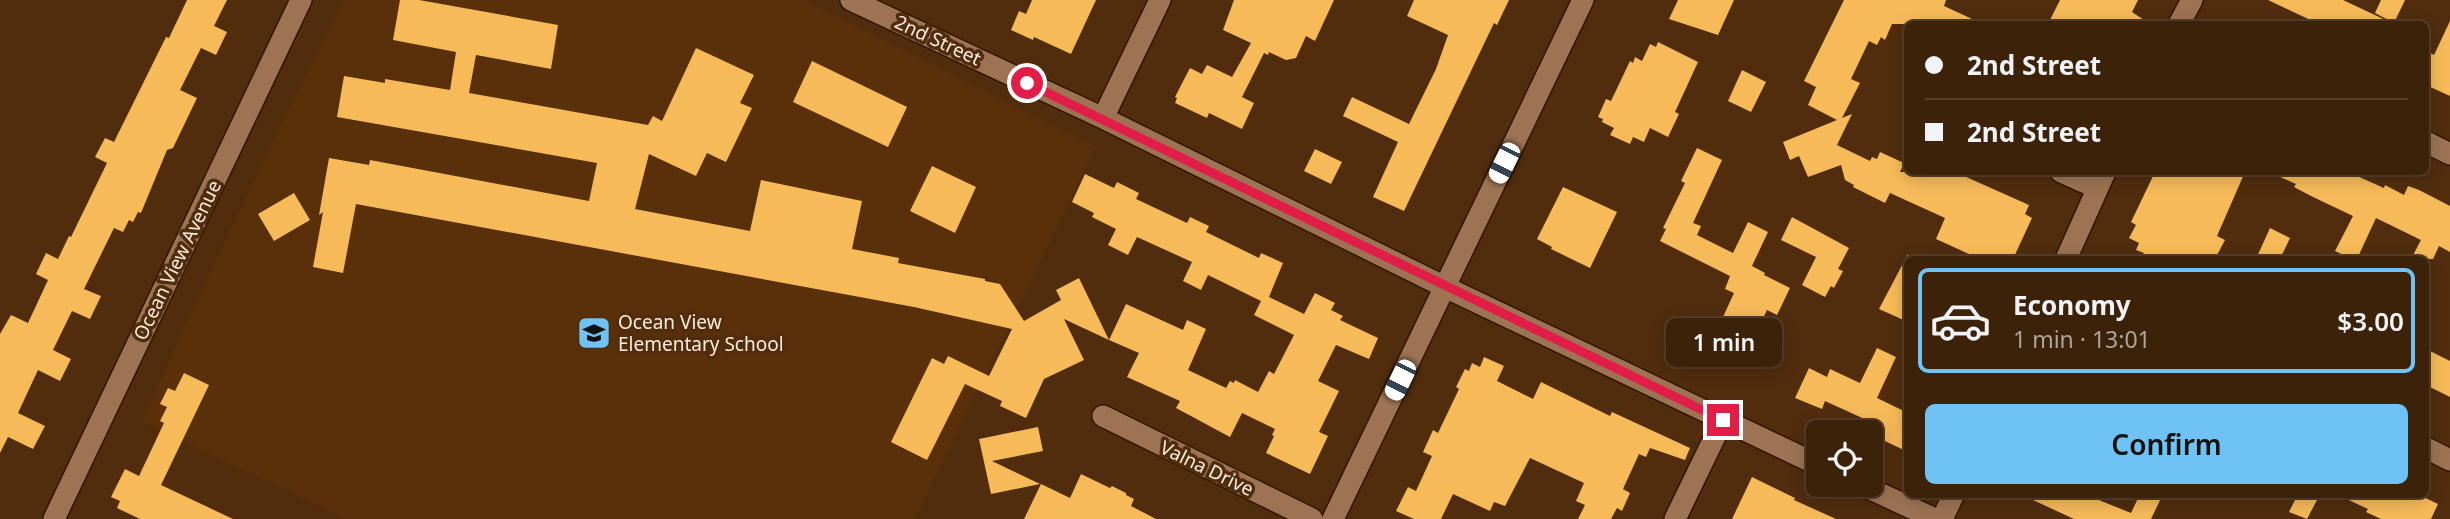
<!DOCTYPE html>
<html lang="en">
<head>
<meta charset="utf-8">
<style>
	:root { --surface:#3d220a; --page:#442a13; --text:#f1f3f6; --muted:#ada49c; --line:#563f2b; --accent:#6fc2f4 }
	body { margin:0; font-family:"Noto Sans",sans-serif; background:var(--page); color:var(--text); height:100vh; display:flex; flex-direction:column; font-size:26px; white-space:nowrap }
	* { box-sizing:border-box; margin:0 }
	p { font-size:23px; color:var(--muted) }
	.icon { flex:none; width:38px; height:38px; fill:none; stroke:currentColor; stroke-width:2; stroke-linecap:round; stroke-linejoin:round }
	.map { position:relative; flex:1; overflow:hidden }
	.panel { position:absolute; left:1904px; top:256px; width:525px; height:242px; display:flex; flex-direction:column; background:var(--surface); border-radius:10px; box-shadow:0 4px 18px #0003,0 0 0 2px var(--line) }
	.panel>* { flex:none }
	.guide { position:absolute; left:1904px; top:21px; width:525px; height:154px; border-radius:10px; box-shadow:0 4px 18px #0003,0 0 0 2px var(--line); display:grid; align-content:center; height:154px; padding:0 21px; background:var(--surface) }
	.controls { position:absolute; left:1806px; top:420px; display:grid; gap:14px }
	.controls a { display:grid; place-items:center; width:77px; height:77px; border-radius:10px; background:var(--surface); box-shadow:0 4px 18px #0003,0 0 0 2px var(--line); font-size:35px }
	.end { position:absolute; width:32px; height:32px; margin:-16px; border:9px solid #e11d48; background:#fff; box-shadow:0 0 0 4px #fff }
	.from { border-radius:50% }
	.bubble { position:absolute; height:49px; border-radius:10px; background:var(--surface); box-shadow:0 4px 18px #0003,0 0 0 2px var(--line); font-size:23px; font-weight:600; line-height:49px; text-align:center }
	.car { position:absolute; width:21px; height:42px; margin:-21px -10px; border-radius:9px; box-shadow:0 0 5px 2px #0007; background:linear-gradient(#fff 24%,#345 0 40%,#fff 0 76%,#345 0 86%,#fff 0) }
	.guide b { display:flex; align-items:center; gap:24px; height:66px; font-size:26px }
	.guide b+b { border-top:2px solid var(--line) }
	.guide i { width:18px; height:18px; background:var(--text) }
	ul { padding:12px 0 0; list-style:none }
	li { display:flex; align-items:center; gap:21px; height:105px; margin:0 14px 10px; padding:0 7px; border:4px solid transparent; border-radius:10px }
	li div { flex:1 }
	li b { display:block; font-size:26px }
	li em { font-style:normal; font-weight:600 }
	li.active { border-color:var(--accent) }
	li>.icon { width:63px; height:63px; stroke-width:1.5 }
	.button { display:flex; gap:14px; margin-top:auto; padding:14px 21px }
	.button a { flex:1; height:80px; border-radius:10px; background:var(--accent); color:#111; font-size:28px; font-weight:600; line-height:80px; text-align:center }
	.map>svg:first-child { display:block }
</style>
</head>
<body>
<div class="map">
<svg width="2450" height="519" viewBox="0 0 2450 519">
	<rect width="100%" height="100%" fill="#512d0e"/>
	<path fill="#5a300a" d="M343 0H804L1096 147 915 519H347L141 421 223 245Z"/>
	<path fill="#f6ba59" d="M187 0H227L214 26 227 32 216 55 201 48 180 90 197 98 173 148 167 150 141 213 138 212 133 222 129 220 123 232 114 228 84 289 101 296 90 319 72 311 53 350 71 359 60 381 38 370 18 413 45 426 33 449 8 437 0 453V334L11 315 28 323 48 280 36 274 46 253 58 259 69 236 71 237 107 163 95 157 105 138 114 142 166 37 169 38Z
		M400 0H419L558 25 551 69 476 55 469 93 648 125 653 116 662 121 696 48 754 75 740 103 752 108 726 162 707 153 696 176 649 154 635 209 750 231 761 180 862 201 852 249 899 258 898 263 985 279V281L1000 284 1024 321 1061 300 1056 290 1079 278 1109 340 1064 319 1084 360 1044 379 1026 418 1000 406 1002 401 965 384 927 460 891 442 932 358 944 364 948 356 989 376 1012 329 914 307 356 204 343 273 313 267 323 212 319 215 329 158 369 165 370 160 589 201 597 163 337 117 344 76 385 83V79L450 90 456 52 393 40Z
		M1032 0H1096L1071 54 1034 37 1033 40 1011 30 1019 11 1026 14Z
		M1234 0H1334L1315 41 1306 36 1296 58 1286 60 1269 52 1268 55 1264 53 1242 97 1254 103 1242 129 1209 113 1207 118 1175 103 1177 98 1175 97 1190 68 1202 74 1207 65 1232 77 1251 43 1223 30Z
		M1414 0H1509L1497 25 1494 23 1404 211 1373 197 1398 142 1343 116 1352 97 1409 124 1436 69 1448 35 1407 16Z
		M1678 0H1734L1718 35 1669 19Z
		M1844 0H1946L1944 6 1983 24H1892L1885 40 1881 37 1877 45 1869 41 1851 79 1860 83 1842 118 1852 114 1837 145 1870 161 1872 157 1877 159 1880 152 1904 163 1900 172H1955L2029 205 2025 214 2032 218 2013 259H1980L1936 239 1945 218 1890 193 1885 203 1853 187 1854 185 1845 180 1841 165 1808 177 1799 156 1790 160 1783 142 1837 120 1808 105 1816 87 1804 81Z
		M2060 0H2138L2132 12 2150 24H2048Z
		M2268 0H2343L2394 24H2319Z
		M2381 0H2405L2394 23 2375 13Z
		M2450 21V96L2426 85V51L2434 55Z
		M1658 42 1698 62 1675 112 1679 114 1668 137 1650 128 1644 142 1633 137 1630 144 1610 135 1614 128 1602 122 1603 119 1598 117 1606 99 1611 101 1630 61 1633 63 1635 57 1642 61 1650 44 1656 47Z
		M812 61 907 107 888 147 793 102Z
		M1742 70 1766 82 1751 112 1728 101Z
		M1697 148 1722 160 1693 223 1701 226 1697 235 1733 253 1748 222 1768 232 1752 266 1765 273 1764 275 1790 288 1777 315 1767 310 1756 333 1723 317 1734 293 1725 289 1730 276 1660 241 1666 229 1663 228 1685 183 1681 181Z
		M1315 149 1342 162 1331 184 1304 171Z
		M932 166 976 187 955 233 910 211Z
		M2155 172H2245L2217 236 2225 240 2215 259H2141L2144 253 2136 250 2139 243 2129 238 2136 225 2131 222Z
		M2269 172H2348L2384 188 2385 185 2404 195 2408 186 2419 190 2450 206V252L2439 246 2433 259H2411L2421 240 2376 218 2357 259H2352L2335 251 2353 216 2311 196 2294 187 2296 184Z
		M1085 174 1114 188 1117 182 1139 193 1136 199 1187 223 1190 217 1209 226 1206 232 1259 258 1261 253 1283 263 1269 297 1304 314 1315 293 1335 303 1331 310 1343 316 1340 320 1378 338 1369 359 1336 345 1318 381 1339 391 1319 432 1328 436 1310 474 1266 453 1274 436 1272 435 1275 429 1242 413 1230 437 1176 408 1180 401 1127 377 1139 353 1109 340 1126 304 1183 330 1187 320 1206 329 1188 370 1226 388 1230 381 1234 383 1235 380 1258 392 1269 371 1274 374 1294 335 1254 315 1261 301 1208 275 1201 290 1183 281 1192 262 1137 237 1128 255 1108 245 1116 229 1092 217 1094 213 1072 202Z
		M1563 187 1617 212 1590 268 1551 249 1552 247 1537 239Z
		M294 193 310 220 274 241 258 214Z
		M1792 217 1849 248 1838 269 1843 271 1834 288 1831 286 1825 297 1802 285 1816 257 1781 240Z
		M2270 228 2290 238 2280 259H2256Z
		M1908 254V322L1879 309Z
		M1877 348 1896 357 1877 398 1908 413V452L1866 432 1871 422 1825 401 1822 409 1795 398 1809 368 1827 377 1830 369 1860 383Z
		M2426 349 2450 361V397L2426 385Z
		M1484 357 1504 366 1497 381 1533 399 1541 382 1610 416 1612 412 1690 448 1685 460 1650 448 1646 457 1639 454 1623 489 1630 493 1622 511 1617 508 1611 519H1578L1585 505 1576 501 1584 483 1530 458 1505 506 1494 502 1490 511 1453 494 1441 519H1414L1396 511 1408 487 1416 491 1432 456 1423 452 1433 430 1438 433 1459 389 1456 387 1465 369 1469 371 1472 363 1480 367Z
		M184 373 209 385 161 485 233 519H140L117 508 120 501 111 497 125 469 139 476 164 423 160 421 167 407 160 404 168 388 175 391Z
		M1038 427 1043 451 992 461 1040 484 991 494 979 439Z
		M1081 474 1110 488 1112 486 1126 493V495L1134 499 1131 506 1156 519H1024L1041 484 1070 498Z
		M1752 477 1795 498 1794 500 1836 519H1732Z
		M2020 494H2084L2131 513 2140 494H2163L2151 519H2074Z
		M2298 494 2317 500 2307 519 2289 512Z
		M2336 494H2417L2438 504 2431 519H2381L2366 512 2368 509Z"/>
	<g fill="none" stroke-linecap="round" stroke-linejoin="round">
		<defs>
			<path id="minor" d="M851 0 1103 118 1445 287 1818 465
				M2179 24 2192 0
				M1103 118 1160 0
				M2426 142 2450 154
				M2061 172 2097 188
				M2066 259 2105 172
				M1103 416 1312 519
				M2426 448 2450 460
				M1862 485 1935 519
				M54 519 301 0
				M1333 519 1583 0
				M1675 519 1723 420
				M1942 519 1954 494"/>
		</defs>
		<use href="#minor" stroke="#311601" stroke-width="24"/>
		<use href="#minor" stroke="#9d7354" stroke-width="21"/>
	</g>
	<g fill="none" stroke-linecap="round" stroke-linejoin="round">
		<path stroke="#e11d48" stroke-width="9" d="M1027 83 1723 420"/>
	</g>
	<defs>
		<symbol id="school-square" viewBox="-11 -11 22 22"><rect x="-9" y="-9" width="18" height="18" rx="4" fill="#6fc2f4" stroke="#512d0e"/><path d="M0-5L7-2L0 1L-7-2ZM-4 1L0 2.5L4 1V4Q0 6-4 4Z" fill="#111"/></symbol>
	</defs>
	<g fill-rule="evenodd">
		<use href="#school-square" x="575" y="314" width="38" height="38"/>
	</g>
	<g text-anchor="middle" stroke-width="7" stroke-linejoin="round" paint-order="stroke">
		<g font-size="19" fill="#feebde" stroke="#512d0e">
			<text transform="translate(938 40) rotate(25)" y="7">2nd Street</text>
			<text transform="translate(177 260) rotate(-64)" y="7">Ocean View Avenue</text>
			<text transform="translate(1207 468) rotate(26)" y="7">Valna Drive</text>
		</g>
		<g font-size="19" fill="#feebde" stroke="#512d0e" text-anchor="start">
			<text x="618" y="329">Ocean View<tspan x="618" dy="22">Elementary School</tspan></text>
		</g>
	</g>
</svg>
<div class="controls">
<a><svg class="icon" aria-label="locate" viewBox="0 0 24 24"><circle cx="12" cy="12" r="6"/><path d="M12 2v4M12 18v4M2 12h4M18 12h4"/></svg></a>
</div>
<i class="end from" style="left:1027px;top:83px"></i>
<i class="end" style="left:1723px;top:420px"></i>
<div class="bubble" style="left:1666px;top:318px;width:116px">1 min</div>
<i class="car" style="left:1504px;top:163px;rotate:206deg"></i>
<i class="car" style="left:1400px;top:380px;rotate:206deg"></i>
<div class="guide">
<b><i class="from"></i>2nd Street</b>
<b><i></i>2nd Street</b>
</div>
<section class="panel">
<ul>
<li class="active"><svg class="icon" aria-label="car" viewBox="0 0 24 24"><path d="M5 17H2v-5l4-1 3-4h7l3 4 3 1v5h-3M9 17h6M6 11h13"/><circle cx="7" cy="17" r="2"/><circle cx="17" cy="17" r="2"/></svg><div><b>Economy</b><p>1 min · 13:01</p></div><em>$3.00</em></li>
</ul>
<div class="button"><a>Confirm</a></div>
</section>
</div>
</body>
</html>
